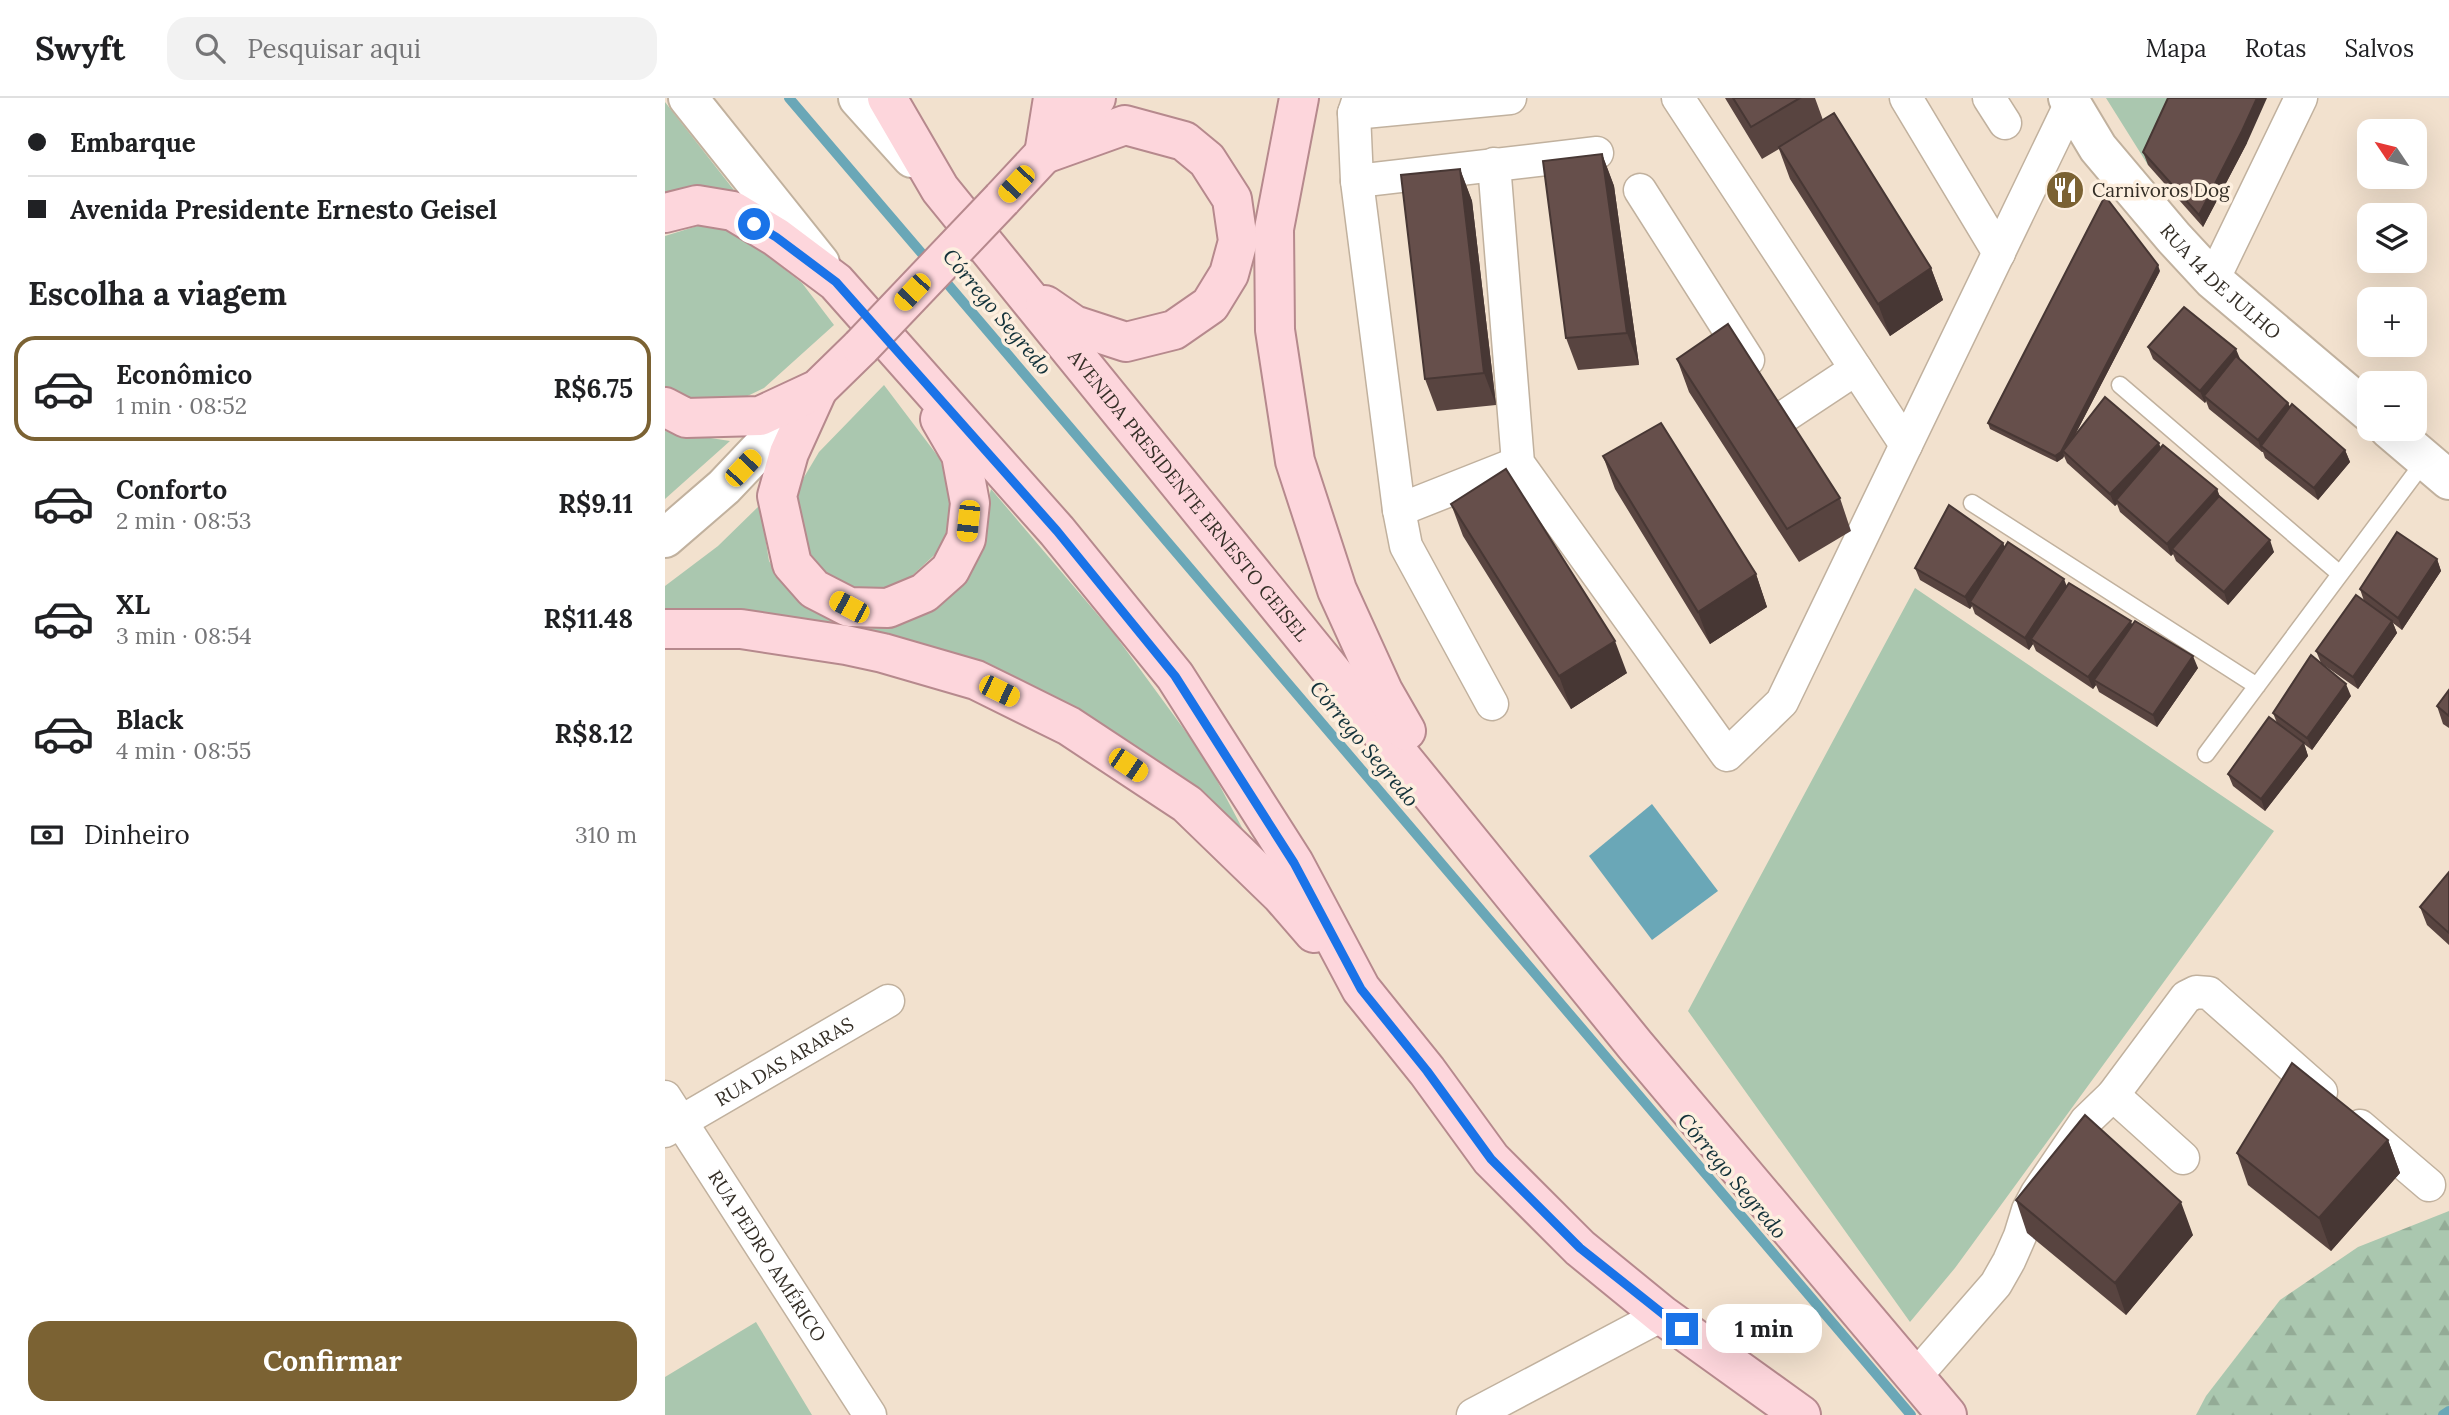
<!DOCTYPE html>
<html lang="pt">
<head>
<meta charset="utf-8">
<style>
	:root { --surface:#fff; --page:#f2f2f2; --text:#202124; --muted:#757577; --line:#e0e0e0; --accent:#7b6233 }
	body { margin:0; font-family:Lora,serif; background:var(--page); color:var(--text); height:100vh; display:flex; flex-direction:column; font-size:26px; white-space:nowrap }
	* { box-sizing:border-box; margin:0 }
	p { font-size:23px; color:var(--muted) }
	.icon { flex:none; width:38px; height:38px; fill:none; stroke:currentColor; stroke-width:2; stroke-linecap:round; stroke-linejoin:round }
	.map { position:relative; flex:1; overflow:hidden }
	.panel { display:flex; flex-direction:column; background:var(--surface); width:665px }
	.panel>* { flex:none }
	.top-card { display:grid; align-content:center; height:154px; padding:0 28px; background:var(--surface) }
	.needle { width:46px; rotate:305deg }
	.tools { position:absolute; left:1692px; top:21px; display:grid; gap:14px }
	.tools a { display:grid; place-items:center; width:70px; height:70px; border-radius:14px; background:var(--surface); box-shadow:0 7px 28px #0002; font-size:35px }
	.end { position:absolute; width:32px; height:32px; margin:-16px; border:9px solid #1a73e8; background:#fff; box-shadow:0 0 0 4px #fff }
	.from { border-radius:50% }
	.bubble { position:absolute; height:49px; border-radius:21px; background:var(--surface); box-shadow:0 7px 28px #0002; font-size:23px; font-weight:700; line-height:49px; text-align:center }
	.car { position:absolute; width:21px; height:42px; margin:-21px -10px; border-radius:9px; box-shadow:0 0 5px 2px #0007; background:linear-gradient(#f5c518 24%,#345 0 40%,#f5c518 0 76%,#345 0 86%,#f5c518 0) }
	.top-card b { display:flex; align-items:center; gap:24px; height:66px; font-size:26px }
	.top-card b+b { border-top:2px solid var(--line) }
	.top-card i { width:18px; height:18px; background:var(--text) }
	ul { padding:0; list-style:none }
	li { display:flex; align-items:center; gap:21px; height:105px; margin:0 14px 10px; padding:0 14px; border:4px solid transparent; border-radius:21px }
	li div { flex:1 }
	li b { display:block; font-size:26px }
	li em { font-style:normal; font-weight:700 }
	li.current { border-color:var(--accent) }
	li>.icon { width:63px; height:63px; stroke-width:1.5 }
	h2 { padding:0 28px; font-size:32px; line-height:84px }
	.pay { display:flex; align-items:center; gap:18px; height:77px; padding:0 28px; font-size:26px }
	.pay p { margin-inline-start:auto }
	.primary-button { display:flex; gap:14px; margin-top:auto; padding:14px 28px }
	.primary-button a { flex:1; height:80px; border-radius:21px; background:var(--accent); color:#fff; font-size:28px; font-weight:700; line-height:80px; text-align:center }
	header { display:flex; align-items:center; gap:42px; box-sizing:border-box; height:98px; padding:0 35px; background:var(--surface); border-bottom:2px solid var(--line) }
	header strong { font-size:33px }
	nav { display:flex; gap:38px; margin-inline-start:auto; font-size:24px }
	.search { width:490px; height:63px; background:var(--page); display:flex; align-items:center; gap:18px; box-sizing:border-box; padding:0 24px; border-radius:21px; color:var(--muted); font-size:26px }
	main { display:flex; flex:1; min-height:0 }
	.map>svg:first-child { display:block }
</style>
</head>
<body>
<header>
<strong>Swyft</strong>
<div class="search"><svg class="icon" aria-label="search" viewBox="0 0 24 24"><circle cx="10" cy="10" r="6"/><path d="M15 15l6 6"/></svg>Pesquisar aqui</div>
<nav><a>Mapa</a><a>Rotas</a><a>Salvos</a></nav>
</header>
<main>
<section class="panel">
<div class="top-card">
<b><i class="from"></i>Embarque</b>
<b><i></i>Avenida Presidente Ernesto Geisel</b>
</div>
<h2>Escolha a viagem</h2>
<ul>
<li class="current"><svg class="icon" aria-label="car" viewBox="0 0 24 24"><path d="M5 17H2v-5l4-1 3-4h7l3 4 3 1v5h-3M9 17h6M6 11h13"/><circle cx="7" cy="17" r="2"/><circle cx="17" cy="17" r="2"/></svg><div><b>Econômico</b><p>1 min · 08:52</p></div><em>R$6.75</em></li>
<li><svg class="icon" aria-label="car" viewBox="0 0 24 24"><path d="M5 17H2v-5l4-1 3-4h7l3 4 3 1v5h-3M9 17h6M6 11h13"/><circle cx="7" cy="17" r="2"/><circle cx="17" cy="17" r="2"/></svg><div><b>Conforto</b><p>2 min · 08:53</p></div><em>R$9.11</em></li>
<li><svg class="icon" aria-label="car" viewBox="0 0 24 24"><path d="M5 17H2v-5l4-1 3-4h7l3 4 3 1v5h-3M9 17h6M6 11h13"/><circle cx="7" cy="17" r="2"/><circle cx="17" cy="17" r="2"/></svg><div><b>XL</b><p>3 min · 08:54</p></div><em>R$11.48</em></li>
<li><svg class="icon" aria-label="car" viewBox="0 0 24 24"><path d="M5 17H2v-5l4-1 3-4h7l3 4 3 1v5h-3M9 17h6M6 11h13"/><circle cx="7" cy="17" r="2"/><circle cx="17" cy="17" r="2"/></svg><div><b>Black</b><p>4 min · 08:55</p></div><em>R$8.12</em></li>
</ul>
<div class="pay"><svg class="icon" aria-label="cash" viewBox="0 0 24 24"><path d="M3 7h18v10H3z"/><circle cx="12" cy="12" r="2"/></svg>Dinheiro<p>310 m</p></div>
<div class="primary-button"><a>Confirmar</a></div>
</section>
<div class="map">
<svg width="1784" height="1317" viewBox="0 0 1784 1317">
	<defs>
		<pattern id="forest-firs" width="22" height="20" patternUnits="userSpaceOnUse" patternTransform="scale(1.75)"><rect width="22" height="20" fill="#aac7af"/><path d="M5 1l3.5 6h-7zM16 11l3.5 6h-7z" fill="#93ab96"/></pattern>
	</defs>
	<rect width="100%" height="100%" fill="#f2e1ce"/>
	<path fill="#aac7af" d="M1441 0H1514L1483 67Z
		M0 4 72 96 0 100Z
		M42 125 69 131 137 185 169 227 99 290 68 305 34 308 0 290V138Z
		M219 287 275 361 287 396 279 448 236 488 208 493 175 487 153 473 135 448 129 420 135 386 154 354Z
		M0 333 65 343 0 401Z
		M326 391 450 537 540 660 582 739 540 702 427 620 373 592 258 547 124 518 0 514V488L53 448 95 407 104 463 120 488 172 522 306 472Z
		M1250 490 1609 733 1290 1170 1245 1224 1023 913Z
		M91 1224 147 1317H0V1279Z"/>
	<path fill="url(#forest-firs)" d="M1784 1113V1317H1531L1541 1298 1615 1202 1693 1149Z"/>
	<path fill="#6aa7b7" d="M987 706 1053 793 987 842 924 758Z"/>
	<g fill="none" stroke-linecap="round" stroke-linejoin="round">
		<path stroke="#6aa7b7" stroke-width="10" d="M124 0 265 165
			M275 177 1246 1317
			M1778 1317 1784 1313"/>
		<defs>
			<path id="service" d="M1455 287 1675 476
				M1307 405 1592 588
				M1541 656 1761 361"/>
			<g id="minor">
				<path d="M694 0 689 15 692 83 734 412 741 448 827 606"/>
				<path d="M1013 0 1241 347"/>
				<path d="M1241 0 1334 155"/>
				<path d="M1324 0 1340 25"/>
				<path d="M689 15 845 0"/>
				<path d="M829 66 853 365 1062 657 1117 604 1406 5"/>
				<path d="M692 83 932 55"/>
				<path d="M975 92 1083 262"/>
				<path d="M1548 182 1636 0"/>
				<path d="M1120 318 1191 271"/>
				<path d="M734 412 853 365"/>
				<path d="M1448 997 1521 899 1531 894 1544 895 1656 994"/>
				<path id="s1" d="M0 999 205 1317"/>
				<path d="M1695 1028 1764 1087"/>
				<path id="s2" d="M0 1033 223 903"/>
				<path d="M1250 1279 1331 1186 1344 1163 1355 1138 1363 1112 1372 1095 1421 1023 1448 997 1518 1060"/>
				<path d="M808 1317 997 1217"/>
			</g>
			<g id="tertiary">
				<path id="s3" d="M1403 0 1433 50 1509 140 1548 182 1704 314"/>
				<path d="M1724 331 1784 382"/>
			</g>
			<path id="secondary" d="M23 0 155 165
				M193 0 247 60
				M0 440 59 389 148 295"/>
			<g id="primary">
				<path id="s4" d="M222 0 275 91 970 947 1282 1317"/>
				<path d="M634 0 609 131 610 232 630 363 672 492 718 593 741 633"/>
				<path d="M379 56 460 27 519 43 542 62 567 101 573 143 564 176 545 207 509 232 461 244 409 227 380 207"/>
				<path d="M379 56 388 0"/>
				<path d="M337 101 431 0"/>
				<path d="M0 115 32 107 68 113 111 139 171 184 392 433 510 578 629 765 696 891 762 973 826 1061 915 1150 997 1217 1136 1317"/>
				<path d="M153 291 124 355 112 398 127 466 149 491 184 509 223 510 259 495 285 472 301 441 305 405 296 357 275 321"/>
				<path d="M0 309 21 320 95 318 153 291 196 249"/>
				<path d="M0 531H76L181 547 218 555 311 582 404 628 522 706 616 797 649 835"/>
			</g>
		</defs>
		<use href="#service" stroke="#c1b19e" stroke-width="19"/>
		<use href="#minor" stroke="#c1b19e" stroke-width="35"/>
		<use href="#tertiary" stroke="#c1b19e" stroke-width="42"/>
		<use href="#secondary" stroke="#c1b19e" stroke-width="42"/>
		<use href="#primary" stroke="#b6898d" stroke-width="42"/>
		<use href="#service" stroke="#fff" stroke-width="16"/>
		<use href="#minor" stroke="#fff" stroke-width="32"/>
		<use href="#tertiary" stroke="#fff" stroke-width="38"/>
		<use href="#secondary" stroke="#fff" stroke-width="38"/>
		<use href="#primary" stroke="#fdd6dc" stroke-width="38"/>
		<defs>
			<path id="primary-bridge" d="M196 249 337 101"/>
		</defs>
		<use href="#primary-bridge" stroke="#b6898d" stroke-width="42" stroke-linecap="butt"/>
		<use href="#primary-bridge" stroke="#fdd6dc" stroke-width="38"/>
	</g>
	<path fill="#584440" d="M1060 0H1150L1158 22 1266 170 1278 202 1225 238 1125 81 1114 51 1097 61Z
		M1582 45 1538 129 1483 67 1478 54Z
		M937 56 949 88 974 267 913 272 901 240Z
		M795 71 807 103 831 307 772 313 760 281Z
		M1495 173 1410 337 1496 350 1552 391 1555 399 1609 454 1563 507 1511 463 1508 456 1506 458 1455 414 1452 406 1450 408 1402 365 1399 358 1398 360 1392 364 1325 331 1323 325Z
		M1483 249 1576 262 1623 305 1625 309 1680 352 1685 364 1653 402 1600 360 1598 354H1597L1544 311 1541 303 1540 305 1488 261Z
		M1012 261 1175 400 1186 433 1134 464 1024 294Z
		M938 358 1091 476 1102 509 1045 546 950 391Z
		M786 406 962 575 906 611 798 438Z
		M1338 445 1340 450 1402 489 1467 527 1533 570 1492 629 1434 594 1431 587 1428 591 1371 553 1368 546 1364 552 1310 516 1307 508 1305 511 1255 482 1250 470Z
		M1772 461 1776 473 1737 532 1728 525 1732 535 1693 591 1656 565 1651 553 1699 503 1695 491Z
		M1784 592V630L1778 626 1772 608Z
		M1686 598 1647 652 1639 646 1643 658 1600 713 1568 688 1563 676 1612 625 1608 615Z
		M1784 774V847L1762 827 1755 809Z
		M1723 1042 1735 1075 1666 1153 1583 1087 1572 1055Z
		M1351 1102 1528 1137 1461 1217 1362 1135Z"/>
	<path fill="#473734" d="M1592 0H1602L1582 45 1538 129 1534 117Z
		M937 56 949 88 974 267 962 235Z
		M795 71 807 103 831 307 819 275Z
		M1493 167 1495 173 1400 356 1398 353 1399 358 1398 360 1392 364 1390 358Z
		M1266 170 1278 202 1225 238 1213 206Z
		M1571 251 1576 263 1539 298 1541 303 1540 305 1535 293Z
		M1623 305 1628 317 1596 348 1597 354 1593 342Z
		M1494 345 1498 357 1451 402 1452 406 1450 408 1445 396Z
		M1680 352 1685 364 1653 402 1649 390Z
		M1552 391 1556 403 1507 451 1508 456 1506 458 1502 446Z
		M1605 442 1609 454 1563 507 1559 494Z
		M1338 445 1343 457 1305 504 1307 508 1305 511 1300 499Z
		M1772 461 1776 473 1737 532 1733 520Z
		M1091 476 1102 509 1045 546 1033 514Z
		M1399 481 1404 494 1366 541 1368 546 1364 552 1360 540Z
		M1466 523 1470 536 1429 582 1431 587 1428 591 1423 579Z
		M1727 523 1732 535 1693 591 1688 579Z
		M950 543 962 575 906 611 894 578Z
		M1528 558 1533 570 1492 629 1488 617Z
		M1681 586 1686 598 1647 652 1642 640Z
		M1639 645 1643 658 1600 713 1596 701Z
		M1723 1042 1735 1075 1666 1153 1654 1120Z
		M1516 1104 1528 1137 1461 1217 1450 1185Z"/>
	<path fill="#664f4b" stroke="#473734" stroke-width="2" d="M1068 0H1135L1086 29Z
		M1503 0H1592L1577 33 1534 117 1478 54Z
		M1169 15 1266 170 1213 206 1114 49Z
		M937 56 962 235 901 240 878 63Z
		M795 71 819 275 760 281 736 77Z
		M1440 98 1493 167 1396 354 1390 358 1323 325Z
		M1519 209 1571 251 1535 293 1483 249Z
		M1063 226 1175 400 1122 431 1012 261Z
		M1571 258 1623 305 1593 342 1539 298Z
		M1440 299 1494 345 1445 396 1398 353Z
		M1627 306 1680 352 1649 390 1596 348Z
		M996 325 1091 476 1033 514 938 358Z
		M1498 347 1552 391 1502 446 1451 402Z
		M841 371 950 543 894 578 786 406Z
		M1554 398 1605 442 1559 494 1507 451Z
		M1284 407 1338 445 1300 499 1250 470Z
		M1732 434 1772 461 1733 520 1695 491Z
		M1343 444 1399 481 1360 540 1305 504Z
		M1404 485 1466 523 1423 579 1366 541Z
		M1691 497 1727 523 1688 579 1651 553Z
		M1470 523 1528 558 1488 617 1429 582Z
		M1646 557 1681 586 1642 640 1608 615Z
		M1784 592V618L1772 608Z
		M1604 619 1639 645 1596 701 1563 676Z
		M1784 774V835L1755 809Z
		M1627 965 1723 1042 1654 1120 1572 1055Z
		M1420 1017 1516 1104 1450 1185 1351 1102Z"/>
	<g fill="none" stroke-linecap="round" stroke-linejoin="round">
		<path stroke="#1a73e8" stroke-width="9" d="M89 126 111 139 171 184 392 433 510 578 629 765 696 891 762 973 826 1061 915 1150 1017 1231"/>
	</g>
	<defs>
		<symbol id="restaurant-disc" viewBox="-11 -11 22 22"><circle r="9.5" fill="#7b6233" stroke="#fdefdf"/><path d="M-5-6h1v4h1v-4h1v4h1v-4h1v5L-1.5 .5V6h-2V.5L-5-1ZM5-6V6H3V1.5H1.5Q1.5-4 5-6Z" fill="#fff"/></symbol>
	</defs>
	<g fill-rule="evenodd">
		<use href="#restaurant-disc" x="1378" y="70" width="44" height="44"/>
	</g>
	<g text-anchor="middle" stroke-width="7" stroke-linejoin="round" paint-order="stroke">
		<g font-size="19" fill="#342e26" stroke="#fdefdf" text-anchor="start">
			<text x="1427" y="99">Carnivoros Dog</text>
		</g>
		<g font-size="19" fill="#342e26" stroke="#fdefdf">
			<text dy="7" stroke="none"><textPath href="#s3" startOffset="240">RUA 14 DE JULHO</textPath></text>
			<text dy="7" stroke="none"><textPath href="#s4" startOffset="500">AVENIDA PRESIDENTE ERNESTO GEISEL</textPath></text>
			<text dy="7" stroke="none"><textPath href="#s2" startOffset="138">RUA DAS ARARAS</textPath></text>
			<text dy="7" stroke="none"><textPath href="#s1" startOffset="189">RUA PEDRO AMÉRICO</textPath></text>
		</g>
		<g font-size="21" font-style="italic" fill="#113038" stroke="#fdefdf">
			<text transform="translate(332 214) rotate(50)" y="7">Córrego Segredo</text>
			<text transform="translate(699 646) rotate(50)" y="7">Córrego Segredo</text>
			<text transform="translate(1067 1078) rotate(50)" y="7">Córrego Segredo</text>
		</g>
	</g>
</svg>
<div class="tools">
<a><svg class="needle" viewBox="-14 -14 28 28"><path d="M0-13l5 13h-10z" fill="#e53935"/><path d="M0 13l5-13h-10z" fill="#757577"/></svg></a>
<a><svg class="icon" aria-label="layers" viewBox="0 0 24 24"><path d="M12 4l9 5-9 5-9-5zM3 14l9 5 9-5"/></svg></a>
<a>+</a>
<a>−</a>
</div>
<i class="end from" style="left:89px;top:126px"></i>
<i class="end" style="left:1017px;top:1231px"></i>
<div class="bubble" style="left:1041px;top:1206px;width:116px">1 min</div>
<i class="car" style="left:351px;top:86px;rotate:223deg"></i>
<i class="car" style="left:247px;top:194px;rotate:223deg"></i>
<i class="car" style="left:78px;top:370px;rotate:43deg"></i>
<i class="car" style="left:303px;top:423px;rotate:186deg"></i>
<i class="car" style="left:184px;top:509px;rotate:298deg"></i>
<i class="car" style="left:334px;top:593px;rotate:116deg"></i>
<i class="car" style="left:463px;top:667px;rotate:124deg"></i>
</div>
</main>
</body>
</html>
